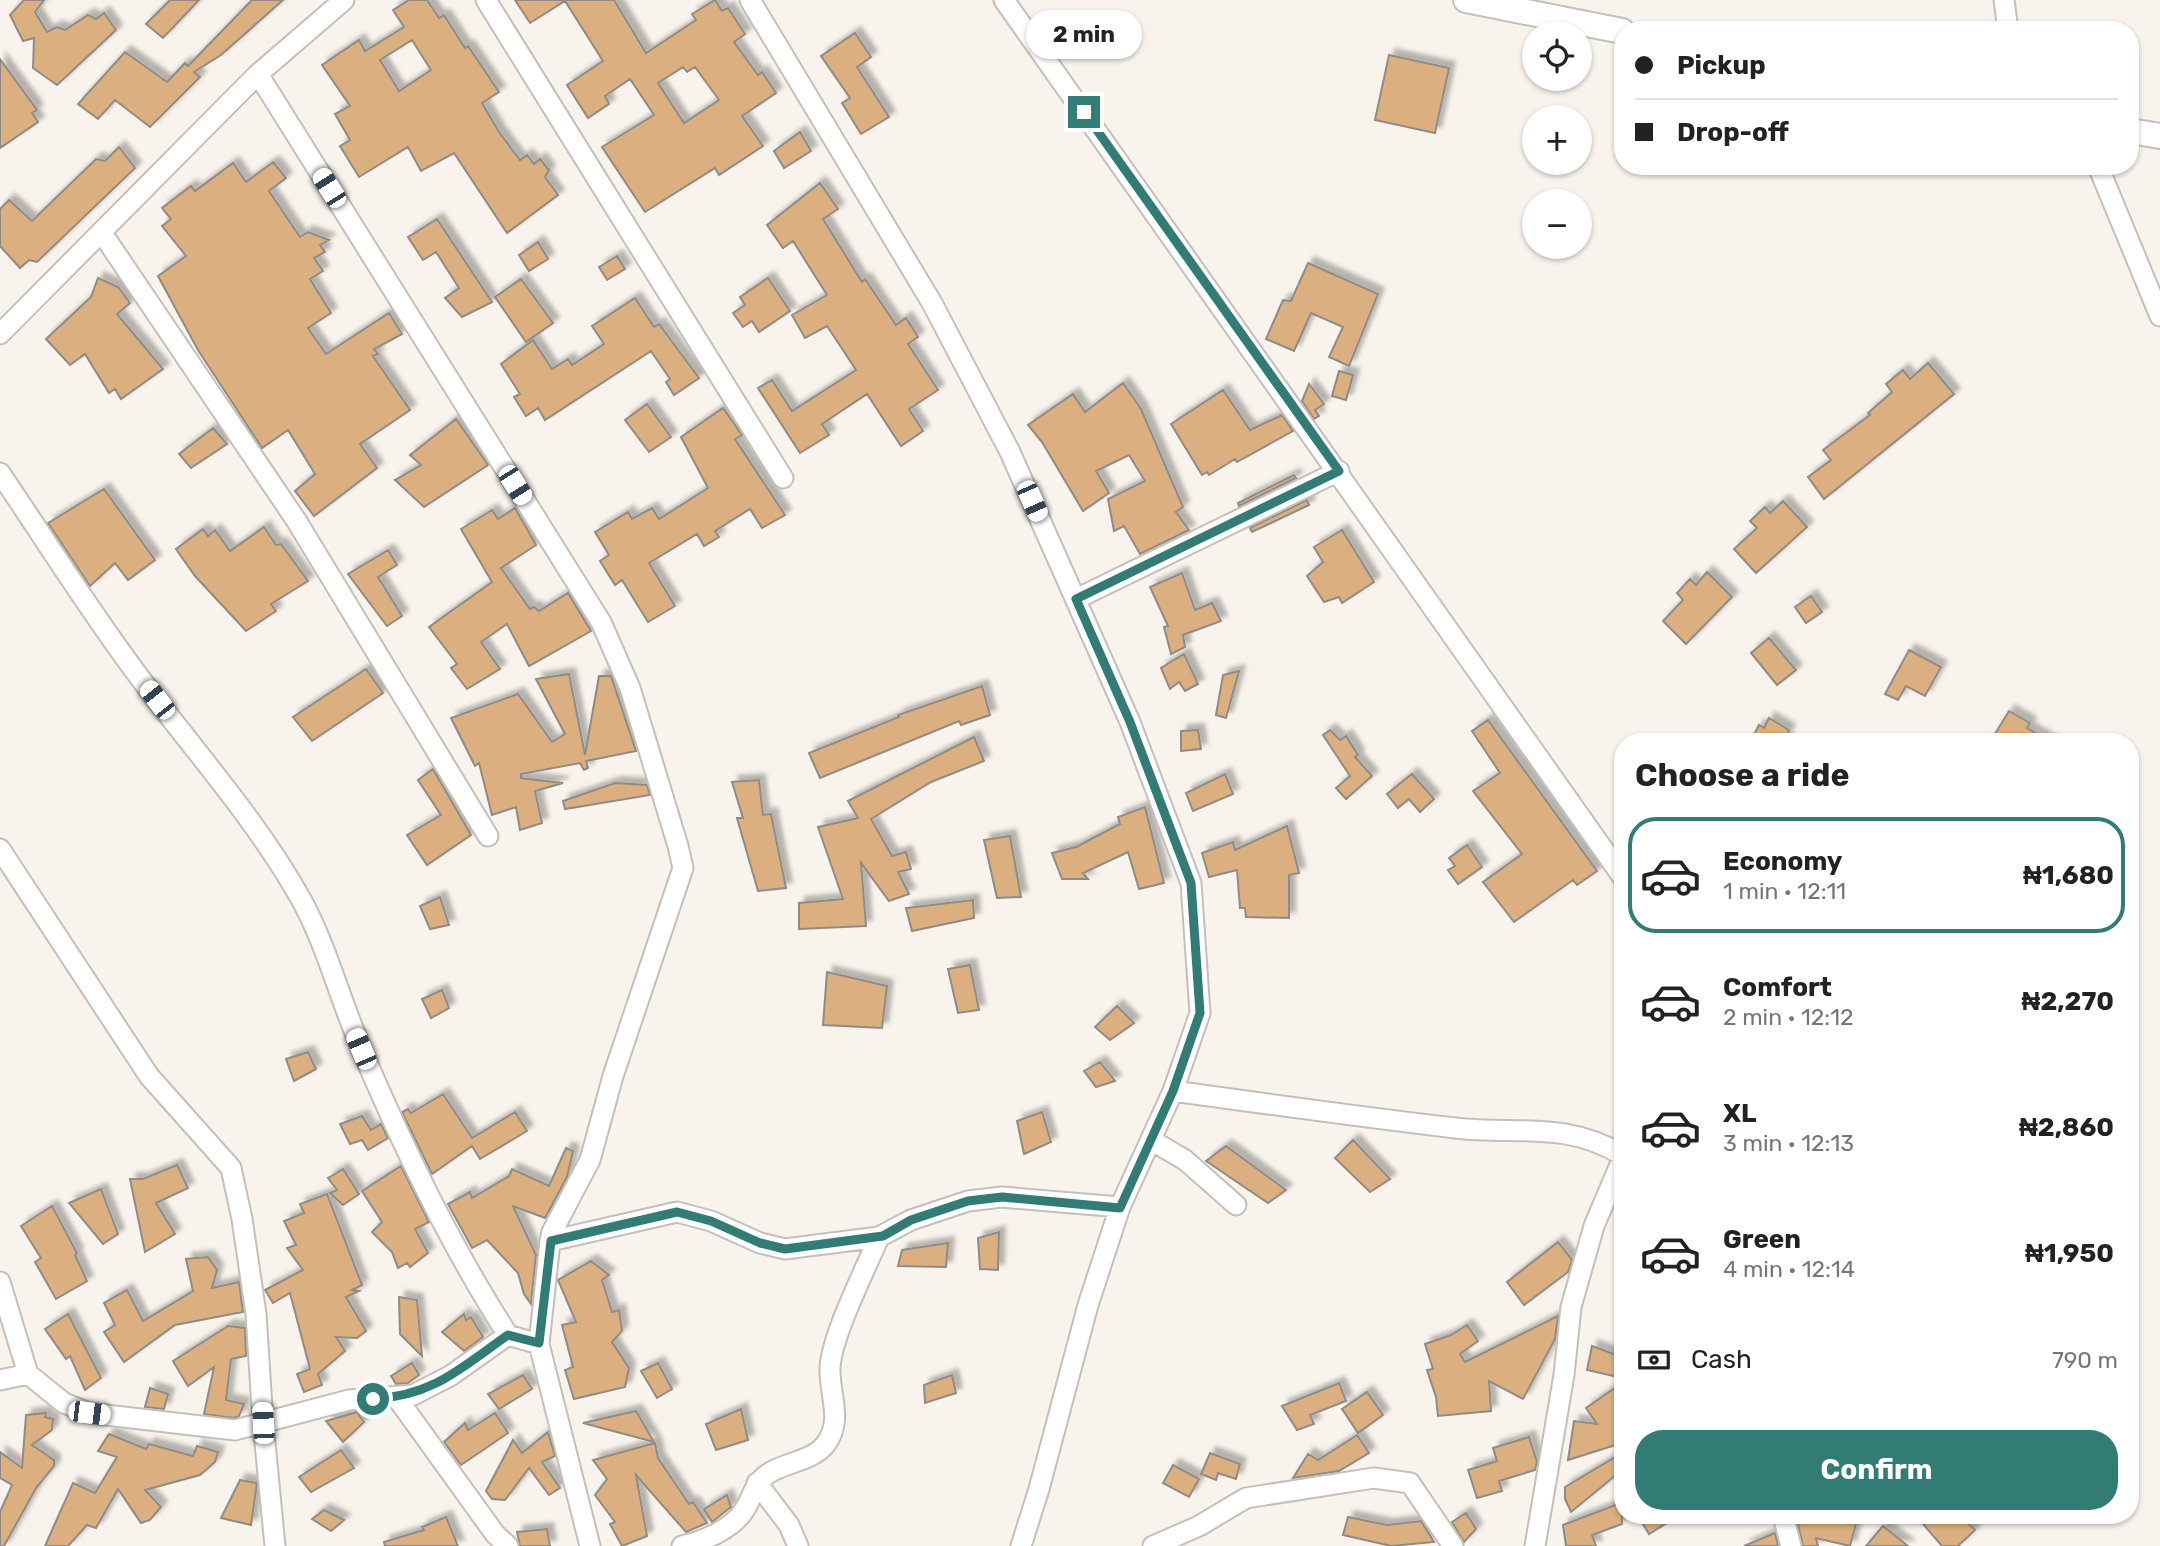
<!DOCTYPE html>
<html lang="en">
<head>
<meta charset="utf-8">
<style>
	:root { --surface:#fff; --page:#f2f2f2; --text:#222; --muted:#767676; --line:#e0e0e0; --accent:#337b75 }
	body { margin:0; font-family:Rubik,sans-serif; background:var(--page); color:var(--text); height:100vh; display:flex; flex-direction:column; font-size:26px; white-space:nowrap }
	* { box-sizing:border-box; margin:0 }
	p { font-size:23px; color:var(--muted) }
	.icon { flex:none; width:38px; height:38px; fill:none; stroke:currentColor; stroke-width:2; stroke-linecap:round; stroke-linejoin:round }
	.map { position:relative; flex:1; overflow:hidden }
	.details { position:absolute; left:1614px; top:733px; width:525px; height:791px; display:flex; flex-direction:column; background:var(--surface); border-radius:28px; box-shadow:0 2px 5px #0004 }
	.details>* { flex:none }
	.guide { position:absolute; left:1614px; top:21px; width:525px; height:154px; border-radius:28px; box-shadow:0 2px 5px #0004; display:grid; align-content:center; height:154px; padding:0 21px; background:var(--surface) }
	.fabs { position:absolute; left:1522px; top:21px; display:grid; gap:14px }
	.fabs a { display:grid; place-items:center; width:70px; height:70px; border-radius:50%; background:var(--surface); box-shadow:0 2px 5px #0004; font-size:35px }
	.end { position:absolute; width:32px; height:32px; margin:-16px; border:9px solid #337b75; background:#fff; box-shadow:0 0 0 4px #fff }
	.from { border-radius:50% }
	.bubble { position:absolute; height:49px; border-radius:24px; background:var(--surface); box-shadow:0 2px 5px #0004; font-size:23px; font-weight:700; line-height:49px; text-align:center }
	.car { position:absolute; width:21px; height:42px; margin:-21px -10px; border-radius:9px; box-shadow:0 0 5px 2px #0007; background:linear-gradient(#fff 24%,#345 0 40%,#fff 0 76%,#345 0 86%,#fff 0) }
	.guide b { display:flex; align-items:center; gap:24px; height:66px; font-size:26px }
	.guide b+b { border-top:2px solid var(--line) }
	.guide i { width:18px; height:18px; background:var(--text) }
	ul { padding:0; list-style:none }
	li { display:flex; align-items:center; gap:21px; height:116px; margin:0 14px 10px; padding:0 7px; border:4px solid transparent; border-radius:28px }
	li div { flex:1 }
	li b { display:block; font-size:26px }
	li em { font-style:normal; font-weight:700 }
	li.on { border-color:var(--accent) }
	li>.icon { width:63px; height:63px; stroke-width:1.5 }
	h2 { padding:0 21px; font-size:32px; line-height:84px }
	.pay { display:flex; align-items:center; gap:18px; height:77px; padding:0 21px; font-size:26px }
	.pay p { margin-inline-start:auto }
	.cta { display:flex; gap:14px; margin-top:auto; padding:14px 21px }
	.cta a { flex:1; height:80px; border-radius:28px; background:var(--accent); color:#fff; font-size:28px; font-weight:700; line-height:80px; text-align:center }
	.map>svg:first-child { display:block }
</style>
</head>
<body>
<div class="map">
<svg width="2160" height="1546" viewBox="0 0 2160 1546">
	<defs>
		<filter id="shadow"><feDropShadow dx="6" dy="-6" stdDeviation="2" flood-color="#0004"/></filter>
	</defs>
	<rect width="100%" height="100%" fill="#f8f3ec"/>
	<path fill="#dbaf7f" stroke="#908b85" stroke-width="2" fill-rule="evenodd" filter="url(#shadow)" d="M24 0H44L35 12 47 32 57 27 65 30 88 15 96 19 104 13 116 30 57 85 33 68 34 38 23 41 10 15Z
		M170 0H199L163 38 146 24Z
		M252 0H283L221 55 194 72 200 77 150 127 115 100 98 119 78 104 125 52 167 82 185 63 188 66Z
		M409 0H427L439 18 444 15 465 48 468 46 499 92 482 103 499 132 520 160 527 155 534 164 540 159 549 170 545 177 558 195 507 233 454 153 421 171 408 147 359 177 340 146 350 140 335 114 350 106 322 65 359 40 365 51 404 27 393 10ZM412 40 431 70 399 91 380 60Z
		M515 0H614L646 53 696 20 692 14 715 0 722 11 728 8 745 34 734 42 758 75 762 72 776 93 742 116 763 146 719 175 715 168 645 212 602 147 654 115 630 79 605 96 609 104 588 118 567 85 603 61 565 1 530 23ZM683 67 687 72 695 67 719 100 684 123 658 83Z
		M855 33 871 57 857 67 889 117 861 134 842 103 850 98 821 56Z
		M1389 55 1449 68 1435 133 1375 120Z
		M0 59 37 110 32 113 38 122 0 148Z
		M800 132 811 151 784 168 774 151Z
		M119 147 135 168 37 262 29 260 20 268 0 246V209L9 200 32 221 96 159 105 161Z
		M273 162 286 178 269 191 300 237 308 232 329 240 320 245 325 252 314 258 323 271 310 279 331 313 308 328 326 354 389 313 402 334 374 349 378 354 373 356 410 410 360 444 377 468 314 516 295 491 315 474 288 430 262 448 198 350 158 276 186 256 162 226 171 219 162 208 191 186 195 191 233 163 246 182Z
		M820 183 838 209 823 219 862 282 865 279 896 325 906 318 918 337 908 344 938 390 909 409 923 431 901 446 867 394 822 424 829 435 800 453 758 388 772 380 792 411 856 370 827 326 805 338 792 315 827 295 793 241 783 248 767 225Z
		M437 219 492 302 462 317 445 298 459 288 436 252 423 260 408 237Z
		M538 242 548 259 529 271 519 255Z
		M617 256 625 269 607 280 599 267Z
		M1308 263 1378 294 1349 366 1329 357 1343 327 1311 313 1294 351 1266 339 1283 300 1291 301Z
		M98 278 118 287 130 303 117 314 163 369 121 399 115 389 109 393 85 354 70 365 46 339 91 297Z
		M768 278 790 311 759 332 752 321 743 327 733 313 745 305 740 297Z
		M521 279 553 323 526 342 495 297Z
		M635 298 654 327 659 324 699 378 674 395 666 382 670 379 651 351 545 420 538 408 526 416 514 397 520 394 501 364 533 340 552 369 568 359 572 365 604 344 592 326Z
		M1928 363 1954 394 1824 499 1808 477 1831 460 1823 450 1870 415 1868 413 1892 392 1886 384 1903 370 1910 379Z
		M1339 371 1353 375 1346 400 1332 396Z
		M1123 383 1141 409 1183 507 1176 512 1189 530 1140 554 1124 526 1114 531 1108 499 1145 481 1129 455 1096 471 1109 493 1083 511 1042 442 1028 425 1073 394 1085 412Z
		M1309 384 1324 404 1315 410 1319 416 1314 419 1302 401Z
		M1223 390 1250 430 1282 415 1293 431 1237 462 1235 459 1209 475 1207 472 1202 475 1171 424Z
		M647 404 671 437 649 452 625 420Z
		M723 408 742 435 735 439 785 515 762 528 750 509 715 531 719 537 704 546 697 534 649 563 675 606 648 622 622 580 615 585 600 561 609 555 595 532 628 512 632 519 652 508 659 519 708 488 681 437Z
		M456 419 488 465 424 507 395 480 421 465 410 455Z
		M213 428 227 444 191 468 179 454Z
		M1294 475 1296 478 1239 506 1238 503Z
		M104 489 155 560 128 580 115 563 90 586 48 523Z
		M1307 500 1309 505 1252 532 1250 528Z
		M1783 501 1807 527 1756 573 1734 549 1757 528 1750 521 1765 507 1770 513Z
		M515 508 536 545 501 568 530 609 534 607 539 611 568 593 591 631 529 666 507 624 481 642 500 669 467 689 451 668 457 664 429 627 492 582 461 529 492 510 498 519Z
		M264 527 276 545 281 544 308 581 271 604 276 611 246 631 195 576 176 549 203 529 208 536 215 530 230 551Z
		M1342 530 1374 582 1342 603 1339 597 1324 602 1307 576 1323 562 1314 547Z
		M388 550 397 565 378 577 402 616 387 626 348 574Z
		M1707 572 1732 597 1686 644 1663 621 1683 600 1677 593 1690 579 1696 585Z
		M1182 573 1195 610 1212 603 1221 621 1183 635 1185 647 1171 654 1164 627 1168 626 1150 587Z
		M1811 596 1822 612 1806 623 1795 607Z
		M1769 638 1796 670 1777 685 1751 653Z
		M1909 650 1941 667 1925 696 1906 686 1898 700 1885 694Z
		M1184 654 1198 684 1185 691 1179 682 1170 689 1161 668Z
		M366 669 383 693 312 741 293 717Z
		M1239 671 1226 718 1216 715 1223 675Z
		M569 674 585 755 599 676H611L636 751 586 761 588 768 584 770 580 763 521 774V778L563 783 535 791 542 823 520 830 516 807 492 815 479 763 475 766 451 718 518 694 552 742 565 734 536 679Z
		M982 686 990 715 961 725 959 721 820 778 809 753 899 717 898 715Z
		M2009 711 2030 723 2027 728 2051 742H1990Z
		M1769 718 1789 730 1784 739 1790 742H1750L1759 725 1764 728Z
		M1488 720 1597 871 1577 885 1573 880 1514 922 1483 882 1522 854 1473 791 1500 773 1472 731Z
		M1198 730 1201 749 1181 751V731Z
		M1330 730 1340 740 1346 736 1358 755 1355 757 1372 776 1346 799 1336 788 1350 776 1323 735Z
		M974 737 984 761 931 782 871 819 892 856 906 852 911 869 898 872 909 894 889 901 861 863 866 926 799 929V903L843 899 818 827 858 818 848 801Z
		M433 769 471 835 427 865 407 835 441 815 418 780Z
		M1225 774 1233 794 1193 811 1186 793Z
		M1412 774 1434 799 1420 812 1409 799 1398 808 1387 794Z
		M759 780 763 815 771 814 786 888 758 891 737 818H743L732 782Z
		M615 783 647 785 650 795 565 809 563 801Z
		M1145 807 1164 883 1139 889 1128 852 1083 873 1088 879H1062L1052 853 1076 847 1120 824 1118 817Z
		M1287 826 1299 873 1289 875V918L1246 917 1245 908H1240L1237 870 1209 877 1202 853 1233 842 1235 850Z
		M1010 836 1021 897 997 898 984 840Z
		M1467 845 1482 867 1458 884 1448 870 1455 866 1449 858Z
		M440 897 449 925 430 929 420 906Z
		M973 900 974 918 912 931 906 908Z
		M970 965 979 1010 958 1013 948 969Z
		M827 972 887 986 882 1028 823 1025Z
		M442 990 449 1008 431 1018 422 999Z
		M1117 1006 1134 1023 1110 1040 1095 1027Z
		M308 1052 316 1069 294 1081 286 1059Z
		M1100 1062 1115 1081 1096 1087 1084 1071Z
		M443 1094 472 1138 515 1112 527 1131 480 1159 472 1146 432 1174 402 1112 408 1109 411 1113Z
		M1042 1112 1051 1142 1024 1154 1017 1121Z
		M362 1116 371 1130 381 1124 388 1138 368 1150 362 1140 350 1144 340 1124Z
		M1353 1140 1390 1179 1370 1192 1335 1158Z
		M1226 1146 1286 1190 1268 1203 1206 1161Z
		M566 1148 573 1151 567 1177 545 1218 513 1206 536 1255 531 1304 524 1294 518 1273 487 1240 472 1248 448 1204 470 1192 472 1198 509 1176 512 1169 549 1186Z
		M177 1165 188 1188 156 1203 175 1234 145 1252 130 1179H143Z
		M401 1166 429 1222 415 1229 428 1253 410 1267 407 1263 398 1268 392 1252 372 1232 382 1222 362 1191Z
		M343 1169 359 1194 343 1205 330 1193 337 1190 328 1178Z
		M101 1189 118 1234 103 1244 69 1203Z
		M327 1194 362 1285 352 1290 359 1291 346 1297 366 1331 357 1338 336 1337 345 1351 318 1374 322 1385 304 1392 297 1374 310 1369 290 1293 273 1303 265 1290 303 1270 287 1248 296 1245 284 1221 304 1213 300 1204Z
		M52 1206 77 1253 75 1255 87 1281 56 1299 35 1262 41 1258 21 1226Z
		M999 1232 998 1270 980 1269 978 1238Z
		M1558 1242 1572 1260 1568 1272 1524 1305 1507 1282Z
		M948 1243 946 1267 898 1266 902 1250Z
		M208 1257 217 1270 212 1288 239 1282 243 1312 175 1325 124 1362 104 1332 115 1325 104 1303 127 1290 143 1321 193 1291 186 1259Z
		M591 1261 609 1275 602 1280 612 1312 619 1310 622 1331 612 1342 629 1368 625 1387 574 1399 565 1370 573 1367 562 1325 576 1322 558 1280Z
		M399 1297 417 1300 422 1356 400 1334Z
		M68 1314 101 1378 85 1390 70 1356 66 1359 45 1329Z
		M464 1314 466 1320 471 1317 483 1337 464 1351 442 1332Z
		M1558 1316 1555 1339 1523 1399 1489 1381 1491 1411 1438 1416 1436 1397 1427 1370 1433 1369 1425 1344 1451 1335 1467 1325 1478 1341 1460 1354 1465 1362Z
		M228 1326 245 1328 246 1356 231 1359 226 1400 244 1404 239 1416 234 1418 204 1414 214 1367 188 1386 173 1361Z
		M1592 1346 1622 1357V1378L1587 1370Z
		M412 1363 419 1375 408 1383 396 1384 391 1376Z
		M658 1363 672 1389 657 1398 641 1371Z
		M523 1375 532 1389 499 1409 488 1394Z
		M952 1375 956 1393 925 1403 924 1385Z
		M1339 1383 1346 1401 1310 1415 1314 1424 1297 1430 1282 1406Z
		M1622 1383V1443L1568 1460 1574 1421 1597 1424 1586 1408Z
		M150 1388 168 1394 164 1409 145 1407Z
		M1367 1392 1383 1415 1358 1433 1342 1409Z
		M741 1409 748 1440 716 1450 706 1424Z
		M636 1411 654 1442 583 1423Z
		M357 1412 364 1422 343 1442 326 1421Z
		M46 1413 45 1417 53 1419 52 1430 32 1445 54 1460V1466L36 1488 4 1546H0V1512L12 1485 0 1478V1452L22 1468 26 1415Z
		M495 1413 508 1433 461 1465 444 1442 465 1423 468 1430Z
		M548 1432 555 1456 542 1462 560 1488 549 1495 529 1468 505 1500 492 1499 486 1491 513 1440 522 1453Z
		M109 1434 146 1449 149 1444 193 1456 197 1446 218 1452 215 1462 200 1475 145 1490 161 1507 150 1520 141 1523 118 1489 96 1528 87 1525 68 1546H45L73 1483 95 1493 117 1457 98 1451Z
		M1357 1435 1369 1453 1339 1471 1293 1478 1308 1454 1318 1460Z
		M1529 1437 1537 1462 1535 1470 1499 1481 1502 1491 1477 1498 1468 1470 1497 1461 1493 1448Z
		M655 1443 658 1458 689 1504 693 1502 707 1523 686 1532 636 1475 647 1536 622 1546 610 1524 615 1522 595 1495 607 1479 593 1460Z
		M341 1450 354 1468 311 1492 299 1477Z
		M1210 1453 1240 1464 1236 1479 1218 1473 1216 1480 1201 1474Z
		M1622 1453V1470L1571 1512 1565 1499V1487Z
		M1173 1465 1199 1479 1189 1497 1163 1483Z
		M240 1480 257 1483 251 1525 221 1518Z
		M727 1495 731 1507 712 1522 704 1509Z
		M1618 1504H1622V1524L1592 1535 1596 1546H1566L1563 1525Z
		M324 1510 344 1520 331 1531 312 1519Z
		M1466 1513 1476 1529 1464 1542 1452 1522Z
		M1638 1516H1678L1649 1534Z
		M1823 1516H1858L1850 1546 1816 1538 1818 1546H1803L1798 1524Z
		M1916 1516H1961L1975 1530 1958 1546H1942Z
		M446 1517 458 1546H385L384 1542 424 1530 422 1527Z
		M1348 1517 1387 1525 1421 1521 1434 1542 1391 1546 1343 1535Z
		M1883 1526 1908 1546H1866Z
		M547 1529 550 1546H520L517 1532Z
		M1775 1533 1778 1546H1744Z"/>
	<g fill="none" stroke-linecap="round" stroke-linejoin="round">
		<defs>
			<path id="minor" d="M486 0 783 478
				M750 0 932 303 1010 452 1130 722 1191 883 1200 1013 1173 1091 1120 1207 1088 1305 1039 1489 1021 1546
				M1004 0 1622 876
				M2004 0 2008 30
				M258 74 601 622 630 688 678 846 683 868 613 1076 590 1160 552 1232 550 1241 539 1344 590 1546
				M2098 166 2160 316
				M102 233 296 520 488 836
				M0 334 258 74 344 0
				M0 473C47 542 92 615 143 682 197 754 258 822 302 901 326 945 339 996 359 1043 401 1143 449 1244 508 1335L539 1344
				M1076 599 1339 471
				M0 849 149 1076 231 1168 242 1219 256 1314 263 1423 275 1546
				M1173 1091C1267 1104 1361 1117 1455 1128 1517 1135 1567 1121 1622 1155
				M1151 1140 1185 1160 1236 1205
				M550 1241 677 1212 711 1221 760 1243 785 1249 879 1237 911 1220 968 1201 1002 1197 1120 1207
				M0 1282 28 1374
				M0 1380 28 1374 64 1403 89 1413 235 1430 349 1400 413 1395 450 1376 508 1335
				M397 1398 495 1534 508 1546
				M757 1483 789 1525 798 1546
				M1783 1516 1791 1546
				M682 1546C704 1541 733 1529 745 1509 751 1500 753 1489 760 1481 776 1462 809 1464 825 1445 844 1421 829 1395 830 1368 831 1337 866 1268 879 1237
				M1153 1546 1199 1526 1246 1498 1374 1478 1410 1483 1453 1546
				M1535 1546 1564 1375 1571 1307 1594 1226 1622 1160"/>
			<path id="major" d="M1466 0 1622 31
				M2130 131 2160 136"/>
		</defs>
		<use href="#minor" stroke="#c4c0b9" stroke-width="23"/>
		<use href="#major" stroke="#c4c0b9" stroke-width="28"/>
		<use href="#minor" stroke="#fff" stroke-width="19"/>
		<use href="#major" stroke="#fff" stroke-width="24"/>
	</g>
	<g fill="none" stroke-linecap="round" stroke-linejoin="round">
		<path stroke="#337b75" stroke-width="9" d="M373 1399C433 1396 461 1368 508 1335L539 1343 551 1241 677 1212 711 1221 760 1243 785 1249 883 1236 911 1220 968 1201 1002 1197 1120 1208 1173 1091 1200 1013 1191 883 1130 722 1076 599 1339 471 1084 112"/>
	</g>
</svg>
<div class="fabs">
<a><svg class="icon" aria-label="locate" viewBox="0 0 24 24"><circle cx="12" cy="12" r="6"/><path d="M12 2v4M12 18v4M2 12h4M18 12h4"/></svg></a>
<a>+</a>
<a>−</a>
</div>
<i class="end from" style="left:373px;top:1399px"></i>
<i class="end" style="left:1084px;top:112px"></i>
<div class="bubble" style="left:1026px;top:10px;width:116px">2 min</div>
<i class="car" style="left:329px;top:188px;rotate:328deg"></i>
<i class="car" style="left:515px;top:485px;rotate:148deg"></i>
<i class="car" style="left:1032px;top:501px;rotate:156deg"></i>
<i class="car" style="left:157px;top:700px;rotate:322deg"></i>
<i class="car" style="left:361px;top:1049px;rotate:337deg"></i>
<i class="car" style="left:89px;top:1413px;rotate:97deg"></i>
<i class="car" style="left:263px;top:1423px;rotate:357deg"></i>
<div class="guide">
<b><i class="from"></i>Pickup</b>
<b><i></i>Drop-off</b>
</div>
<section class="details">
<h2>Choose a ride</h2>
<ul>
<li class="on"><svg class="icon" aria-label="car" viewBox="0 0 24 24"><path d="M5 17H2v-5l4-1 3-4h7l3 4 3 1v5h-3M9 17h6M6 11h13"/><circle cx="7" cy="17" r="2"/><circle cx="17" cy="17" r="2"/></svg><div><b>Economy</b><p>1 min · 12:11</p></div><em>₦1,680</em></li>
<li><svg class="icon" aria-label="car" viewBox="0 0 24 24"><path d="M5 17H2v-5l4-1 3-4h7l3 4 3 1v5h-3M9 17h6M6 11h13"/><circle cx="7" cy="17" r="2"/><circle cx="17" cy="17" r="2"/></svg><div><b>Comfort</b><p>2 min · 12:12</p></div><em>₦2,270</em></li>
<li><svg class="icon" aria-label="car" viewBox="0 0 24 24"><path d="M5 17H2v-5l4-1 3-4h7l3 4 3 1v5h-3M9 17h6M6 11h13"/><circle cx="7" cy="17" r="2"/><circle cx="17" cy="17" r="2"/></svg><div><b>XL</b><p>3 min · 12:13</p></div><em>₦2,860</em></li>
<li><svg class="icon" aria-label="car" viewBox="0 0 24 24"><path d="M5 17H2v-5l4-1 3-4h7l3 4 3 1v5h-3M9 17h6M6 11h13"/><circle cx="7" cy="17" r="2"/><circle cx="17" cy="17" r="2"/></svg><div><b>Green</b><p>4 min · 12:14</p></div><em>₦1,950</em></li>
</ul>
<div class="pay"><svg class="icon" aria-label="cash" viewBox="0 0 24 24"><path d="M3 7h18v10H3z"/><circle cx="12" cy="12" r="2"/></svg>Cash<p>790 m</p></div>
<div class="cta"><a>Confirm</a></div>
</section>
</div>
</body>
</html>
